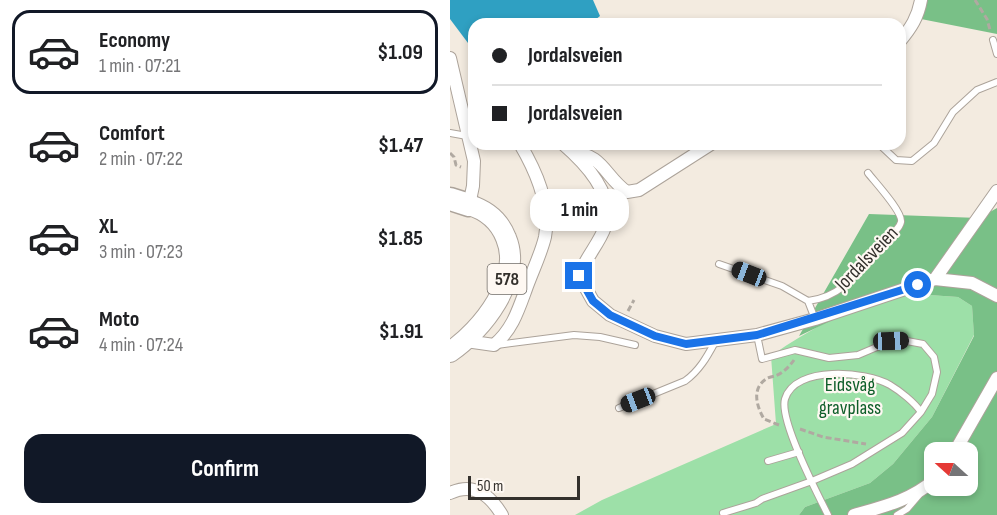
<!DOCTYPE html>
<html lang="en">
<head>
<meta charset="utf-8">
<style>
	:root { --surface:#fff; --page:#f2f2f2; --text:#202124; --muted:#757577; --line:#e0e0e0; --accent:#111827 }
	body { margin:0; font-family:"Sofia Sans Condensed",sans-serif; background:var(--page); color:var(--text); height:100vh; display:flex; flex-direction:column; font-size:22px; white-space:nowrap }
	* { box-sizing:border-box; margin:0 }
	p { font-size:20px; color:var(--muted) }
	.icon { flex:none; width:33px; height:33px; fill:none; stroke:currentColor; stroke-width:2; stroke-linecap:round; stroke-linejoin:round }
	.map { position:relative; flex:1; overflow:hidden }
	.side { display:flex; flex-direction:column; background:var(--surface); width:450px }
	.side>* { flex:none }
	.top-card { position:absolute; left:18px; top:18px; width:438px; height:132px; border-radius:18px; box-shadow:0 3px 9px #0003; display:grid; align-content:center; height:132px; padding:0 24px; background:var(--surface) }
	.needle { width:39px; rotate:291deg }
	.buttons { position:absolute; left:474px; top:442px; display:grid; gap:12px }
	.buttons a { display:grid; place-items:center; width:54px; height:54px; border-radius:12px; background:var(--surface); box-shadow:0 3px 9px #0003; font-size:30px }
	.scale { position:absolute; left:18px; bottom:15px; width:112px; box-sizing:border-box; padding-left:6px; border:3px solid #33302c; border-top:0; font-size:16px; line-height:21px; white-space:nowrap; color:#33302c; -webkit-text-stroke:4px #fef8f2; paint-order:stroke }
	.end { position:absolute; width:27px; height:27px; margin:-14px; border:8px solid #1a73e8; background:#fff; box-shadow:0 0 0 3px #fff }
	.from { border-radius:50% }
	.bubble { position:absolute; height:42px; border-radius:18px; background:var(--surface); box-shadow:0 3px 9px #0003; font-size:20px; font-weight:700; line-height:42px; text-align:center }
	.car { position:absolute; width:18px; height:36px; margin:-18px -9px; border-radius:8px; box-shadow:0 0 4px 2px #0007; background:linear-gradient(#222 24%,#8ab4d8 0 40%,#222 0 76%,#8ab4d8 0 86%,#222 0) }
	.top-card b { display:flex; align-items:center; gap:21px; height:57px; font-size:22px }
	.top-card b+b { border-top:2px solid var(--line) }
	.top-card i { width:15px; height:15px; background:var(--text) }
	ul { padding:10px 0 0; list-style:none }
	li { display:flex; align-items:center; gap:18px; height:84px; margin:0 12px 9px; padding:0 12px; border:3px solid transparent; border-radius:18px }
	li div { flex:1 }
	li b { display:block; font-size:22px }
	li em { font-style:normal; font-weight:700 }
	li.current { border-color:var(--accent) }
	li>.icon { width:54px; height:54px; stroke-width:1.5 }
	.cta { display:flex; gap:12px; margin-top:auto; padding:12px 24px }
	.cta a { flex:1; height:69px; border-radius:18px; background:var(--accent); color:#fff; font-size:24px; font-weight:700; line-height:69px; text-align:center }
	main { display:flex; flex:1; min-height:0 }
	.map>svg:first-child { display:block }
</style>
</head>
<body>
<main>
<section class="side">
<ul>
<li class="current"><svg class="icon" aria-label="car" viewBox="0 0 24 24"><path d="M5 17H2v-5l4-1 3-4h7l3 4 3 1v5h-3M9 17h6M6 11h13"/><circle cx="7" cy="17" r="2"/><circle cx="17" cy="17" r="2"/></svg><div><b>Economy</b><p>1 min · 07:21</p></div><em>$1.09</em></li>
<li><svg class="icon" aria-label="car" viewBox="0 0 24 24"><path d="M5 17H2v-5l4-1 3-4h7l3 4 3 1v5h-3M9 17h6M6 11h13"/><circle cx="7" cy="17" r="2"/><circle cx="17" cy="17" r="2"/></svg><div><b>Comfort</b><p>2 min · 07:22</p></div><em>$1.47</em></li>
<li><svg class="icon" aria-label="car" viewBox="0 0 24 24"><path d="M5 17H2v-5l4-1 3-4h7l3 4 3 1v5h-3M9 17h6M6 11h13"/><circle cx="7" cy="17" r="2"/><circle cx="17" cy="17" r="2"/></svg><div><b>XL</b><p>3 min · 07:23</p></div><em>$1.85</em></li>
<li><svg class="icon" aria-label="car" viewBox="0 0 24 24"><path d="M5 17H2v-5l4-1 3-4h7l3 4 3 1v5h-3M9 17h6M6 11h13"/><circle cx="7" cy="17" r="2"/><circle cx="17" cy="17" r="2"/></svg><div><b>Moto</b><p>4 min · 07:24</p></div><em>$1.91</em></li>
</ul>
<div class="cta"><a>Confirm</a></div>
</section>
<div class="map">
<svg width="547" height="515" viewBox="0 0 547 515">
	<rect width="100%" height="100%" fill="#f3ebe0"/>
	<path fill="#9de0a8" d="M450 293 508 297 522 306 524 335 482 417 443 464 420 483 355 507 349 515H125L152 500 326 424 321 356C360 328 405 306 450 293Z"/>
	<path fill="#79c087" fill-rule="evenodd" d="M465 0H547V34L471 19Z
		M547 208V515H349L355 507 420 483 443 464 482 417 524 336 522 306 508 297 450 293 427 299 349 336 419 214 529 218ZM484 453H518V486H484Z"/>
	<path fill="#2fa0c2" d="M0 0H143L150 16 140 24H24V51L0 19Z"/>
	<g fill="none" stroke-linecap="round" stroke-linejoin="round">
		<defs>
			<path id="lane" d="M543 40 547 54
				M0 133 17 136
				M429 144 446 160 462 161 484 143 503 112 527 90 547 82
				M269 264 332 286 358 301 365 319
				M358 301C394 297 408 271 429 246 435 239 449 231 451 222 453 212 424 181 418 173
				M307 335 312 359 345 350 379 358 408 355 441 341H457L473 344 484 357 487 372 482 394 471 412
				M47 345 124 335 150 337 185 345
				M169 408 235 381C249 371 257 357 265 342
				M318 461 349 452
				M274 515 273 513 306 503 312 499 362 481 402 464 452 433 471 412C464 402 450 391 440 385 416 371 345 365 335 399 329 420 367 493 378 515
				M447 515 457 509 469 495"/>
			<path id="street" d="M450 41C461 28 468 17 471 0
				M0 58 24 161 23 186 19 205
				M113 144C135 163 166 195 155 227 149 244 135 258 129 276L143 301 160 315 205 336 236 344 307 335 365 319 485 279 547 191
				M123 153C152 153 156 178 177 192L189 190 261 144
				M485 279 522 283 547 296
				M16 341 44 345C62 330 68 311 76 289 82 272 91 254 95 237 101 204 86 171 70 144
				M504 453 547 378
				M0 493C24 482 40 495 52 515
				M404 515C432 507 462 500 484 480"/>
			<path id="primary" d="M0 352C32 330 73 279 56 238 49 220 36 210 19 205"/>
			<path id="highway" d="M0 199 19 205"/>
		</defs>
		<use href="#lane" stroke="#aca39a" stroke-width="8"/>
		<use href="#street" stroke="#aca39a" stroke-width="14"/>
		<use href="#primary" stroke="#aca39a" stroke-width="22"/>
		<use href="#highway" stroke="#aca39a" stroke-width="25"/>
		<path stroke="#b0a9a1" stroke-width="3" stroke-dasharray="6 3" stroke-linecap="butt" d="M525 0 537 19 540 30
			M0 153 4 157 6 165 11 167
			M178 311 184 300
			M329 425 314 419C307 407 301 389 316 379 316 378 324 376 325 376 333 373 339 367 344 360
			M350 429 373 437 416 444"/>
		<use href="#lane" stroke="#fff" stroke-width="6"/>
		<use href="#street" stroke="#fff" stroke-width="12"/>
		<use href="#primary" stroke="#fff" stroke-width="20"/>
		<use href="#highway" stroke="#fff" stroke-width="22"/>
	</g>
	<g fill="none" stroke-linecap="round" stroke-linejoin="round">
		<path stroke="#1a73e8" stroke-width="8" d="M129 276 143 301 160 315 205 336 236 344 307 335 468 285"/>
	</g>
	<g text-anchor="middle" stroke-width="4.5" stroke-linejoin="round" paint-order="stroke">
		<rect fill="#fef8f2" stroke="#706c67" stroke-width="1.5" x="37.5" y="264" width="39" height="30" rx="4.5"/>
		<g font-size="18" font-weight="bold" fill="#33302c">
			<text x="57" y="285">578</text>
		</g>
		<g font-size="20" fill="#33302c" stroke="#fef8f2">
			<text transform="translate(416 258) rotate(-46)" y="7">Jordalsveien</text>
		</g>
		<g font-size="20" fill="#0e5e29" stroke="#fef8f2">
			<text x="400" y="391">Eidsvåg<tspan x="400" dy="23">gravplass</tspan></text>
		</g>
	</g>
</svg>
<div class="buttons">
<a><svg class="needle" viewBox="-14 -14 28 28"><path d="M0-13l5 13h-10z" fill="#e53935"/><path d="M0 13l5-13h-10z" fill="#757577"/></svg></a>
</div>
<div class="scale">50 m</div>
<i class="end from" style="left:468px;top:285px"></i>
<i class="end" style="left:129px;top:276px"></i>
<div class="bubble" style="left:80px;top:189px;width:99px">1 min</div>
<i class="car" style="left:299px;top:274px;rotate:291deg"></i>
<i class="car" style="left:441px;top:341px;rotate:88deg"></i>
<i class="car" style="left:188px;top:400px;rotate:249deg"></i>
<div class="top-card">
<b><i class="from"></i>Jordalsveien</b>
<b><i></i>Jordalsveien</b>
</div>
</div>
</main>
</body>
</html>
